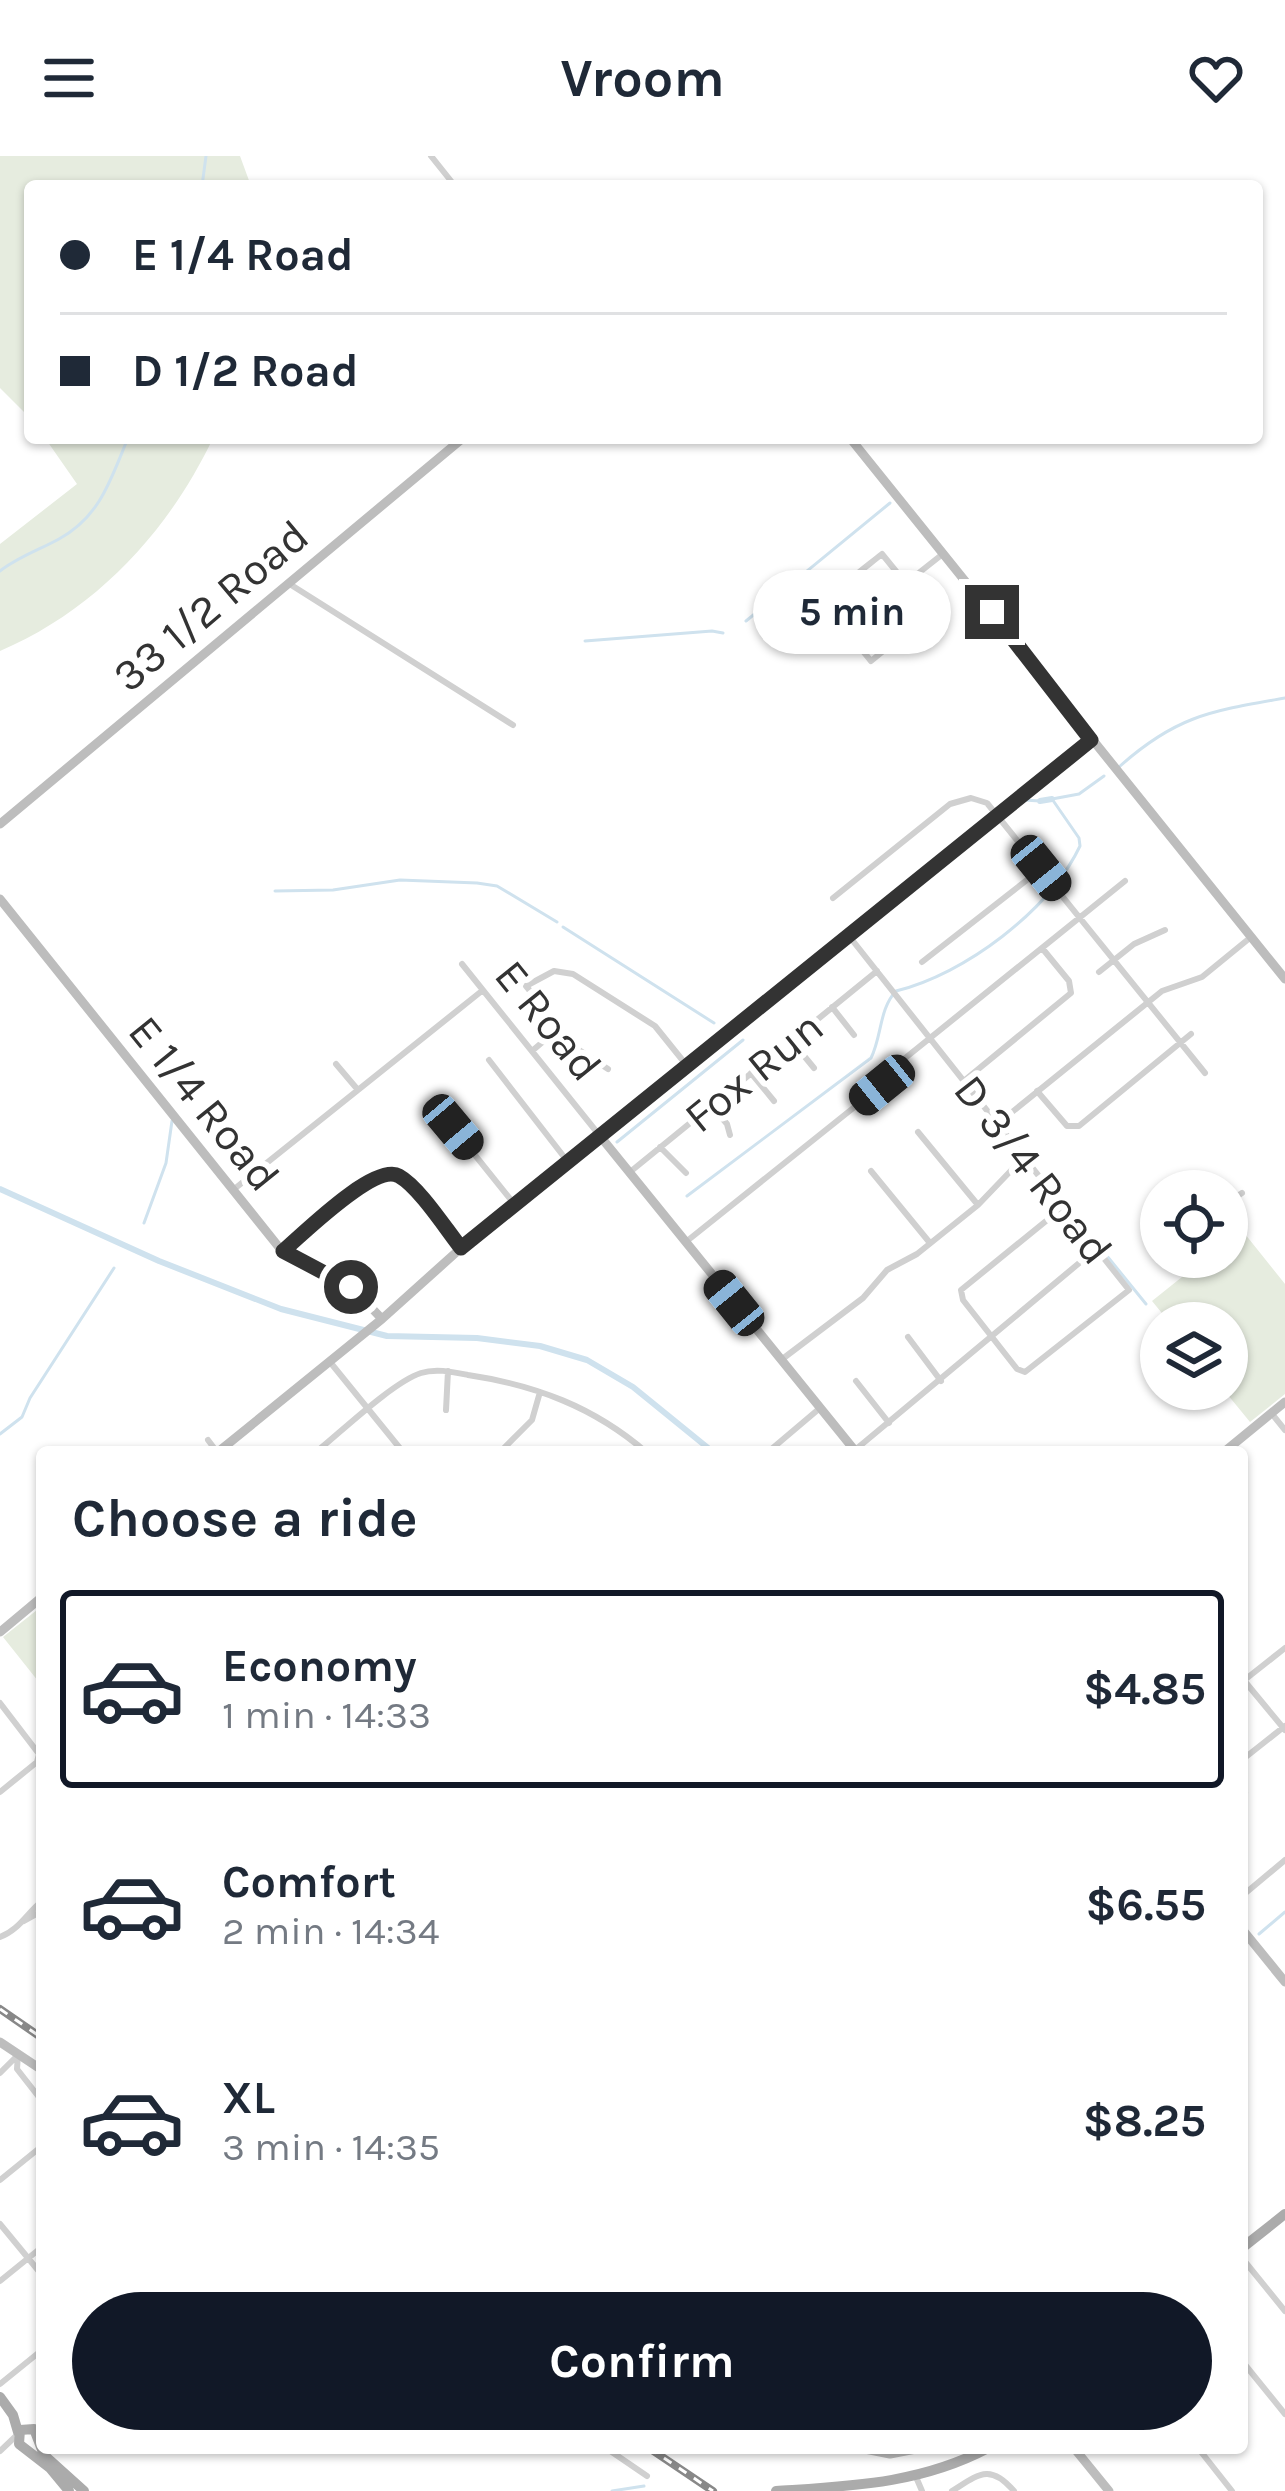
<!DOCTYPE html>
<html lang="en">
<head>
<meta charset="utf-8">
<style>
	:root { --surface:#fff; --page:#f2f2f3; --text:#1f2937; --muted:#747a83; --line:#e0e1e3; --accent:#111827 }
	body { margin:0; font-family:Karla,sans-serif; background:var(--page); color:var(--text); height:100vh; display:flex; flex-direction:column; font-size:45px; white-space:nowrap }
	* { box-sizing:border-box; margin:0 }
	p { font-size:39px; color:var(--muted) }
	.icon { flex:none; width:66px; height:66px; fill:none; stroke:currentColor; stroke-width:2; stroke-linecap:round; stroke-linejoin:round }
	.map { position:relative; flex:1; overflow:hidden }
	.drawer { position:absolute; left:36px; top:1290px; width:1212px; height:1008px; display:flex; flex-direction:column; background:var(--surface); border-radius:12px; box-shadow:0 3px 9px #0004 }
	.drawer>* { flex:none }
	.banner { position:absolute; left:24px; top:24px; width:1239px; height:264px; border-radius:12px; box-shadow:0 3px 9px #0004; display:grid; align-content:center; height:264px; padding:0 36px; background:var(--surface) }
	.controls { position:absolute; left:1140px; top:1014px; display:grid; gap:24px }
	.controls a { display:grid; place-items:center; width:108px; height:108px; border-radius:50%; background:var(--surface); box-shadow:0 3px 9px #0004; font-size:60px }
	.end { position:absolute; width:54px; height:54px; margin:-27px; border:15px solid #333; background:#fff; box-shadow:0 0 0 6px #fff }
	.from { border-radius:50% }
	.bubble { position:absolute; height:84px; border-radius:42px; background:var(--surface); box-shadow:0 3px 9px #0004; font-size:39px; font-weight:700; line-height:84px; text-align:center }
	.car { position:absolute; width:36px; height:72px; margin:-36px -18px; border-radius:15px; box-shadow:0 0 9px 3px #0007; background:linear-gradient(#222 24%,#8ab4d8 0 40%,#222 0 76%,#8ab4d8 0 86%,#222 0) }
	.banner b { display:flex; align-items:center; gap:42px; height:114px; font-size:45px }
	.banner b+b { border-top:3px solid var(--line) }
	.banner i { width:30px; height:30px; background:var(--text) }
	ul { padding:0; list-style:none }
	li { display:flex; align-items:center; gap:36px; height:198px; margin:0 24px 18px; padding:0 12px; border:6px solid transparent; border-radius:12px }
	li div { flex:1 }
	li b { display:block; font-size:45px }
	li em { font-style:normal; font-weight:700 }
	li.active { border-color:var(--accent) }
	li>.icon { width:108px; height:108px; stroke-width:1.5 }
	h2 { padding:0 36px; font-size:54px; line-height:144px }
	.action { display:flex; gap:24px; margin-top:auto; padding:24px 36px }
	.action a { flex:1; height:138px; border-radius:72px; background:var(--accent); color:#fff; font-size:48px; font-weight:700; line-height:138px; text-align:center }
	header { display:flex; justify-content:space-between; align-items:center; height:156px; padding:0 36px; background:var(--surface); font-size:54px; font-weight:700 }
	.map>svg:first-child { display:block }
</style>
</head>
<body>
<header><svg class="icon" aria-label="menu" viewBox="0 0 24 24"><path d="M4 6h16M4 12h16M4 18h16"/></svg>Vroom<svg class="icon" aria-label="heart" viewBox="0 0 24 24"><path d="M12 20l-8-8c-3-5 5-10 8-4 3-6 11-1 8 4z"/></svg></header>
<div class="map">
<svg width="1285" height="2335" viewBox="0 0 1285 2335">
	<rect width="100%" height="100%" fill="#fff"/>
	<path fill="#e6ecdf" d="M0 0H240L251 30H30V262L0 232Z
		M45 282H213C169 375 96 454 0 495V388L77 328Z
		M1241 1073 1285 1128V1238L1250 1266 1223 1233H1227V1167H1170L1152 1145 1207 1101H1227V1085Z
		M42 1450V1530L3 1481Z"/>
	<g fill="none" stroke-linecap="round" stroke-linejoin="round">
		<path stroke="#cfe2ee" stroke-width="3" d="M202 30 206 0
			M0 415C18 401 39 394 59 383 101 360 111 322 128 282
			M746 465 890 347
			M585 485 712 475 723 477
			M1119 611C1177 559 1212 555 1285 542
			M1024 644 1040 645
			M275 735 333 734 400 724 477 727 497 730 557 766
			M563 771 714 867
			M617 986 743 884
			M687 1040 871 902C882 880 879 853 896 835 965 818 1049 755 1080 690L1079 682 1052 643 1079 638 1104 620
			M1064 1047 1146 1148
			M144 1067 166 1007 172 965
			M0 1278 22 1261 30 1242 114 1112
			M1259 1778 1285 1756
			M612 2335 644 2330"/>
		<path stroke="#cfe2ee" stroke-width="6" d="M1040 645 1052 643
			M0 1033 159 1105 281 1153 387 1180 477 1182 540 1190 587 1204 633 1231 713 1296"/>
		<path stroke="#d0d0d0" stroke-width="6" d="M431 0 455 30
			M882 398 930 457 871 505C819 441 818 449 882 398Z
			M288 427 513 569
			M906 427 944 397
			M833 742 950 648 971 642 987 647 1205 917
			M849 780 1129 1134 1025 1216 1017 1213 963 1144 961 1134 1062 1052
			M922 806 1041 713
			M462 808 600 980
			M1099 816 1134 788 1165 774
			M832 851 854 879
			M791 884 814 912
			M532 895 559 872
			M489 904 568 1006
			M336 908 358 934
			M608 913 576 892 526 830 554 815 573 818 655 870 688 911
			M751 917 774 945
			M965 924 1071 837 1069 825 1042 792
			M1037 935 1067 970H1079L1191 878
			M434 948 515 1049
			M711 949 727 968 730 979
			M996 969 1162 835 1202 821 1251 781
			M918 976 978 1049
			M660 991 686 1017
			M871 1015 930 1087
			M630 1016 877 815
			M1184 1023 1194 1035
			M233 1034 483 834
			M1227 1047 1242 1037
			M687 1085 882 929 904 903 1125 725
			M286 1093 368 1025 385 1016 404 1023 461 1092
			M908 1181 941 1225
			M781 1204 863 1142 887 1114 917 1098 978 1049 1023 1002
			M330 1206 403 1296
			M856 1225 889 1267
			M446 1254 448 1215
			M1272 1258 1285 1274
			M208 1284 217 1296
			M855 1294 1096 1093
			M316 1296C341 1276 393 1226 421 1217 436 1212 453 1216 468 1219 535 1229 594 1251 646 1296
			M500 1296 532 1264 540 1236
			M768 1296 820 1252
			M1242 1326 1243 1324
			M1242 1522 1285 1574
			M1242 1526 1285 1492
			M0 1547 39 1598 37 1606 0 1636
			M1242 1604 1285 1570
			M1242 1635 1245 1637
			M1242 1740 1285 1704
			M24 1765 42 1755
			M0 1781C19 1774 27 1757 42 1745
			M18 1898 17 1913 42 1945
			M0 1917 16 1901
			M0 2024 42 1990
			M0 2068 42 2119
			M1242 2102 1285 2155
			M0 2125 42 2091
			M1242 2205 1285 2258
			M0 2228 42 2194
			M606 2292 647 2320
			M1198 2292 1232 2335
			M0 2295 17 2279
			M916 2321 922 2335
			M952 2335C979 2318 990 2307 1014 2335"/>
		<path stroke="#bdbdbd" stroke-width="9" d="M850 282 1285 823
			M0 668 463 282
			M0 743 278 1090 308 1110 347 1126 382 1163
			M600 980 856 1296
			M218 1296 382 1163 461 1092 1091 584
			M1224 1296 1285 1246
			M0 1476 42 1441
			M1242 1773 1285 1826
			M0 1886 42 1914
			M860 2292 890 2298 921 2292
			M1074 2292 1109 2335"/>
		<path stroke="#ababab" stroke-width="10" d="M1242 2092 1285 2058
			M0 2241 13 2259 18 2276
			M69 2335 50 2312 19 2288 20 2274 34 2273 44 2299 84 2335
			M776 2335C850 2330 920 2328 988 2292"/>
		<defs>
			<path id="rail" d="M0 1853 42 1882
				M649 2292 713 2335"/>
		</defs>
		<use href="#rail" stroke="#888" stroke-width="8"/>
		<use href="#rail" stroke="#fff" stroke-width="3" stroke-dasharray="9" stroke-linecap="butt"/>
	</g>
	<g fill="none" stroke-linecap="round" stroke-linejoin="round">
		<path stroke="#333" stroke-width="15" d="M351 1131 283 1095C303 1078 375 1006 399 1020 419 1031 446 1073 461 1092L1091 584 992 456"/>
	</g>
	<g text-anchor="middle" stroke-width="12" stroke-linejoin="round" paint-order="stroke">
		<g font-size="45" fill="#333" stroke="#fff">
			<text transform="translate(210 449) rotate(-40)" y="16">33 1/2 Road</text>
			<text transform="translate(549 864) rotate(51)" y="16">E Road</text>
			<text transform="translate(753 915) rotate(-39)" y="16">Fox Run</text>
			<text transform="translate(205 947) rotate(51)" y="16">E 1/4 Road</text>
			<text transform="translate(1034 1013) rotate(52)" y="16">D 3/4 Road</text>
		</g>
	</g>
</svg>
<div class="controls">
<a><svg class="icon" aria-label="locate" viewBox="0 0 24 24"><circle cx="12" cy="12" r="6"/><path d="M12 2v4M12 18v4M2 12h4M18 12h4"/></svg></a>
<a><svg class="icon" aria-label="layers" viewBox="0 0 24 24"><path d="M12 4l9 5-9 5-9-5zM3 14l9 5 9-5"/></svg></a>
</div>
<i class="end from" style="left:351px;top:1131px"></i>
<i class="end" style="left:992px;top:456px"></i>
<div class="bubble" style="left:753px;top:414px;width:198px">5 min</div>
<i class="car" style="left:1041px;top:712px;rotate:141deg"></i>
<i class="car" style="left:882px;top:929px;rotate:231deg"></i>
<i class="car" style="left:453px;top:971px;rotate:140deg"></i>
<i class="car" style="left:734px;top:1147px;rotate:321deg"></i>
<div class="banner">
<b><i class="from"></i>E 1/4 Road</b>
<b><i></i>D 1/2 Road</b>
</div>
<section class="drawer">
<h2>Choose a ride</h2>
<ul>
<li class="active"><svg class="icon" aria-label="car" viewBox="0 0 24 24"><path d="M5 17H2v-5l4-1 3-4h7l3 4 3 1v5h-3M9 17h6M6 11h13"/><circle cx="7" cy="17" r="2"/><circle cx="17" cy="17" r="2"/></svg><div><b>Economy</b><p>1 min · 14:33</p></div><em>$4.85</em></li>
<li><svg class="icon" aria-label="car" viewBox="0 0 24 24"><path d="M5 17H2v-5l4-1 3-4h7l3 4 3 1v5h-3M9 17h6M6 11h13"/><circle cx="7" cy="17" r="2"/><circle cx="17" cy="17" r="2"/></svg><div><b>Comfort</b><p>2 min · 14:34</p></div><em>$6.55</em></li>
<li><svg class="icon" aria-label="car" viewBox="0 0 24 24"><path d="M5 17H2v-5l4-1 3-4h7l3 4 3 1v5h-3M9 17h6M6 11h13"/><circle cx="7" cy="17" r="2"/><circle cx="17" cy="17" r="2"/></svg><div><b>XL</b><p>3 min · 14:35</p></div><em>$8.25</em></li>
</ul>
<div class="action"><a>Confirm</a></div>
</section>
</div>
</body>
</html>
